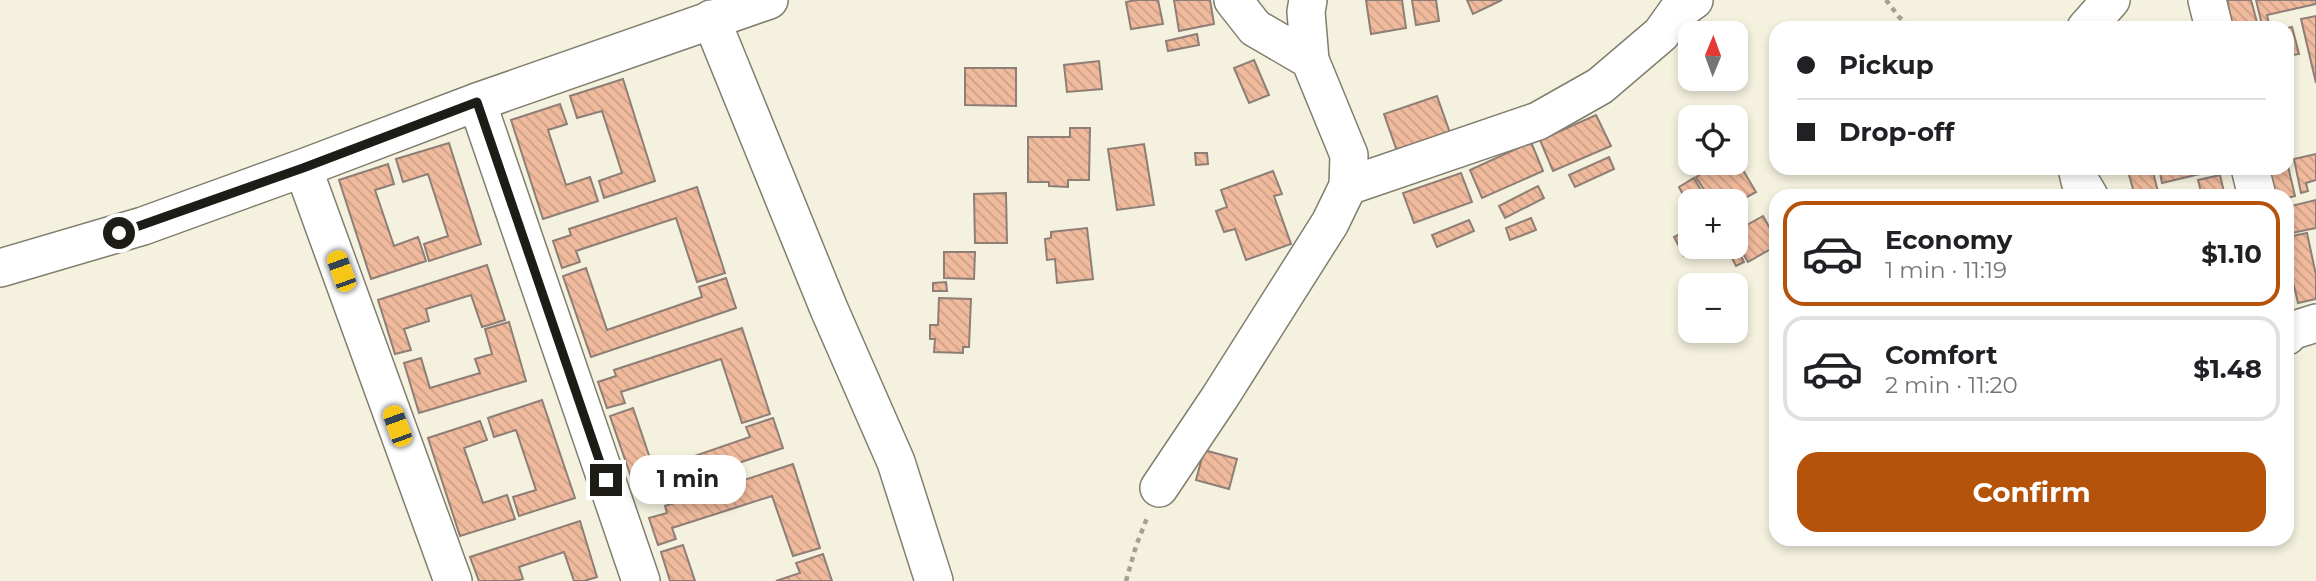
<!DOCTYPE html>
<html lang="en">
<head>
<meta charset="utf-8">
<style>
	:root { --surface:#fff; --page:#f6f6f6; --text:#202124; --muted:#757577; --line:#e0e0e0; --accent:#b45309 }
	body { margin:0; font-family:Montserrat,sans-serif; background:var(--page); color:var(--text); height:100vh; display:flex; flex-direction:column; font-size:26px; white-space:nowrap }
	* { box-sizing:border-box; margin:0 }
	p { font-size:23px; color:var(--muted) }
	.icon { flex:none; width:38px; height:38px; fill:none; stroke:currentColor; stroke-width:2; stroke-linecap:round; stroke-linejoin:round }
	.map { position:relative; flex:1; overflow:hidden }
	.sheet { position:absolute; left:1769px; top:189px; width:525px; height:357px; display:flex; flex-direction:column; background:var(--surface); border-radius:21px; box-shadow:0 4px 10px #0003 }
	.sheet>* { flex:none }
	.guide { position:absolute; left:1769px; top:21px; width:525px; height:154px; border-radius:21px; box-shadow:0 4px 10px #0003; display:grid; align-content:center; height:154px; padding:0 28px; background:var(--surface) }
	.needle { width:46px; rotate:1deg }
	.fabs { position:absolute; left:1678px; top:21px; display:grid; gap:14px }
	.fabs a { display:grid; place-items:center; width:70px; height:70px; border-radius:14px; background:var(--surface); box-shadow:0 4px 10px #0003; font-size:35px }
	.end { position:absolute; width:32px; height:32px; margin:-16px; border:9px solid #1d1c16; background:#fff; box-shadow:0 0 0 4px #fff }
	.from { border-radius:50% }
	.bubble { position:absolute; height:49px; border-radius:21px; background:var(--surface); box-shadow:0 4px 10px #0003; font-size:23px; font-weight:700; line-height:49px; text-align:center }
	.car { position:absolute; width:21px; height:42px; margin:-21px -10px; border-radius:9px; box-shadow:0 0 5px 2px #0007; background:linear-gradient(#f5c518 24%,#345 0 40%,#f5c518 0 76%,#345 0 86%,#f5c518 0) }
	.guide b { display:flex; align-items:center; gap:24px; height:66px; font-size:26px }
	.guide b+b { border-top:2px solid var(--line) }
	.guide i { width:18px; height:18px; background:var(--text) }
	ul { padding:12px 0 0; list-style:none }
	li { display:flex; align-items:center; gap:21px; height:105px; margin:0 14px 10px; padding:0 14px; border:4px solid var(--line); border-radius:21px }
	li div { flex:1 }
	li b { display:block; font-size:26px }
	li em { font-style:normal; font-weight:700 }
	li.selected { border-color:var(--accent) }
	li>.icon { width:63px; height:63px; stroke-width:1.5 }
	.action { display:flex; gap:14px; margin-top:auto; padding:14px 28px }
	.action a { flex:1; height:80px; border-radius:21px; background:var(--accent); color:#fff; font-size:28px; font-weight:700; line-height:80px; text-align:center }
	.map>svg:first-child { display:block }
</style>
</head>
<body>
<div class="map">
<svg width="2316" height="581" viewBox="0 0 2316 581">
	<defs>
		<pattern id="building-back-hatch" width="6" height="6" patternUnits="userSpaceOnUse" patternTransform="scale(1.75)"><rect width="6" height="6" fill="#f0ba9d"/><path d="M-1 5l2 2M0 0l6 6M5-1l2 2" fill="none" stroke="#cd9f86"/></pattern>
	</defs>
	<rect width="100%" height="100%" fill="#f4f1df"/>
	<path fill="url(#building-back-hatch)" stroke="#8e7e76" stroke-width="2" d="M1136 0H1158L1163 24 1131 29 1126 2Z
		M1174 0H1210L1214 24 1179 31Z
		M1366 0H1402L1406 28 1371 34Z
		M1412 0H1436L1439 21 1416 25Z
		M1467 0H1502L1473 14Z
		M2227 0H2251L2258 26 2233 28Z
		M2256 0H2316V4L2267 15 2269 24 2262 25Z
		M2316 16V83L2301 19Z
		M2292 27 2299 54 2287 56V28Z
		M1197 34 1199 45 1168 51 1166 41Z
		M1254 60 1269 95 1249 103 1234 68Z
		M1099 61 1102 89 1067 92 1064 65Z
		M965 68H1016V106L965 105Z
		M623 79 655 181 604 198 599 181 622 173 602 111 577 118 570 96Z
		M1437 96 1450 133 1397 151 1384 114Z
		M560 104 567 124 548 130 566 185 590 177 598 201 543 219 511 120Z
		M1596 115 1611 146 1553 171 1540 140Z
		M1070 128H1090L1089 180H1068V187L1049 186V182H1028V137H1070Z
		M1531 142 1543 171 1482 198 1470 170Z
		M449 143 481 244 429 261 424 244 448 236 428 174 403 182 396 159Z
		M1144 144 1154 205 1117 210 1108 149Z
		M1195 153H1207L1208 164 1196 165Z
		M2316 154V180L2306 183 2308 191 2301 193 2294 159Z
		M1609 157 1614 169 1575 187 1569 175Z
		M2287 162 2295 196 2287 198V196H2271L2265 168H2287Z
		M1721 163H1733L1739 172 1743 170 1756 192 1736 203V201H1711L1696 177Z
		M388 164 394 184 375 190 394 246 418 237 426 261 371 279 339 180Z
		M2127 168H2152L2159 196H2135Z
		M2159 168H2225L2162 183Z
		M1273 171 1282 194 1274 196 1291 244 1246 260 1235 229 1224 232 1216 211 1227 207 1221 190Z
		M1461 173 1472 202 1414 223 1403 193Z
		M2220 175 2225 196H2202L2198 180Z
		M1694 178 1707 201H1690V208L1679 187Z
		M1538 186 1544 198 1505 218 1499 206Z
		M697 187 725 273 697 282 676 218 576 251 580 262 562 268 553 241 571 235 569 229Z
		M1006 193 1007 243H975L974 194Z
		M2316 200V228L2287 234V207Z
		M1763 216 1776 239V246L1748 262 1736 242V231Z
		M1531 218 1536 230 1510 240 1506 228Z
		M1469 220 1474 231 1437 247 1432 235Z
		M1087 228 1093 279 1057 283 1055 259 1047 260 1045 239 1051 238V232Z
		M1684 232 1694 251 1684 256 1674 237Z
		M2307 233 2316 275V299L2298 303 2287 256V237Z
		M1736 246 1744 262 1736 266 1727 248Z
		M944 252H975L974 279 944 278Z
		M487 265 505 320 482 327 471 295 426 309 429 321 404 329 411 350 395 354 378 300Z
		M586 268 607 330 702 297 699 287 726 278 736 308 591 357 563 276Z
		M946 282 947 291H933V283Z
		M939 298 971 299 969 347H963V353L934 352 935 339H930V325H938Z
		M509 322 526 381 419 413 404 363 421 358 430 388 480 373 475 359 492 354 485 329Z
		M742 328 770 414 742 423 721 359 621 392 625 403 607 408 598 382 616 376 614 370Z
		M542 400 575 498 519 516 513 497 536 490 516 430 494 437 488 418Z
		M633 408 654 470 750 437 746 427 773 418 783 448 638 497 610 416Z
		M480 421 487 440 464 448 483 503 507 495 515 519 460 536 428 438Z
		M1204 450 1237 459 1229 489 1196 480Z
		M793 464 820 548 793 556 772 496 672 528 676 539 658 545 649 518 667 513 665 506Z
		M580 521 597 577 584 581H574L564 552 519 567 523 579 514 581H479L470 557Z
		M683 545 695 581H670L661 552Z
		M823 554 832 581H776L800 573 796 563Z"/>
	<g fill="none" stroke-linecap="round" stroke-linejoin="round">
		<defs>
			<path id="minor" d="M1233 0 1255 28 1310 60
				M2207 0 2214 28
				M711 19 829 309 896 462 934 581
				M2086 28 2111 0
				M477 102 641 581
				M303 168 453 581
				M2077 168 2080 181 2089 196
				M2250 168 2257 196
				M1348 186 1538 121 1600 86 1661 34 1676 13 1694 0
				M0 268 143 226 303 168 477 102 769 0
				M2287 336 2291 331 2316 323
				M1159 488 1220 397 1330 223 1348 186 1349 155 1310 60 1306 12 1308 0"/>
		</defs>
		<use href="#minor" stroke="#807e6e" stroke-width="40"/>
		<path stroke="#a3a194" stroke-width="4.5" stroke-dasharray="5 5" stroke-linecap="butt" d="M1886 0 1899 17 1913 28
			M1126 581 1136 546 1147 518"/>
		<use href="#minor" stroke="#fff" stroke-width="37"/>
	</g>
	<g fill="none" stroke-linecap="round" stroke-linejoin="round">
		<path stroke="#1d1c16" stroke-width="9" d="M119 233 303 168 477 102 606 480"/>
	</g>
</svg>
<div class="fabs">
<a><svg class="needle" viewBox="-14 -14 28 28"><path d="M0-13l5 13h-10z" fill="#e53935"/><path d="M0 13l5-13h-10z" fill="#757577"/></svg></a>
<a><svg class="icon" aria-label="locate" viewBox="0 0 24 24"><circle cx="12" cy="12" r="6"/><path d="M12 2v4M12 18v4M2 12h4M18 12h4"/></svg></a>
<a>+</a>
<a>−</a>
</div>
<i class="end from" style="left:119px;top:233px"></i>
<i class="end" style="left:606px;top:480px"></i>
<div class="bubble" style="left:630px;top:455px;width:116px">1 min</div>
<i class="car" style="left:341px;top:271px;rotate:340deg"></i>
<i class="car" style="left:397px;top:426px;rotate:340deg"></i>
<div class="guide">
<b><i class="from"></i>Pickup</b>
<b><i></i>Drop-off</b>
</div>
<section class="sheet">
<ul>
<li class="selected"><svg class="icon" aria-label="car" viewBox="0 0 24 24"><path d="M5 17H2v-5l4-1 3-4h7l3 4 3 1v5h-3M9 17h6M6 11h13"/><circle cx="7" cy="17" r="2"/><circle cx="17" cy="17" r="2"/></svg><div><b>Economy</b><p>1 min · 11:19</p></div><em>$1.10</em></li>
<li><svg class="icon" aria-label="car" viewBox="0 0 24 24"><path d="M5 17H2v-5l4-1 3-4h7l3 4 3 1v5h-3M9 17h6M6 11h13"/><circle cx="7" cy="17" r="2"/><circle cx="17" cy="17" r="2"/></svg><div><b>Comfort</b><p>2 min · 11:20</p></div><em>$1.48</em></li>
</ul>
<div class="action"><a>Confirm</a></div>
</section>
</div>
</body>
</html>
